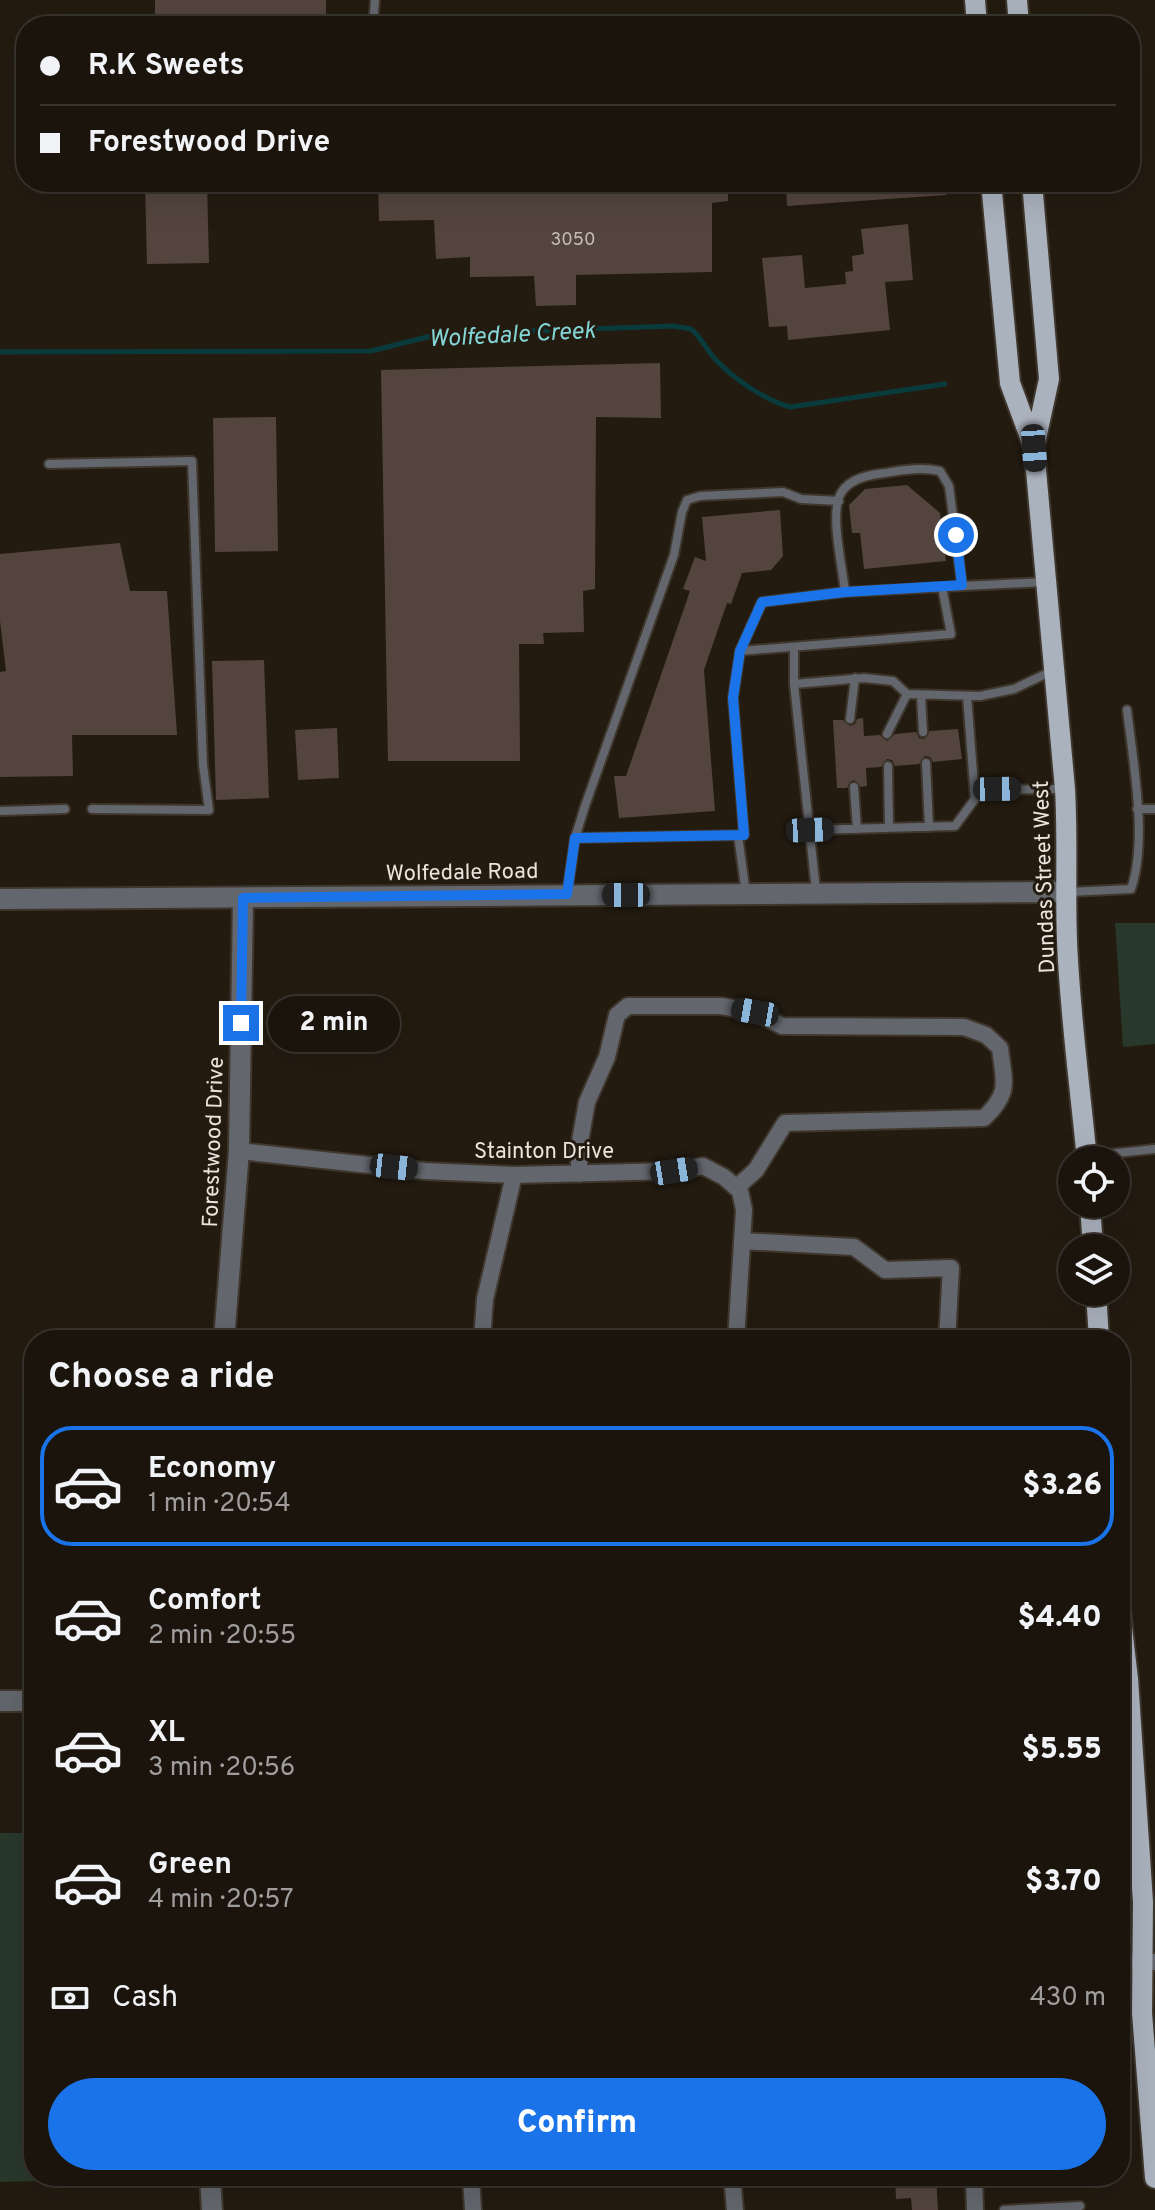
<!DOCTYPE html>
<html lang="en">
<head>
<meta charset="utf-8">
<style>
	:root { --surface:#1a140c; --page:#231d15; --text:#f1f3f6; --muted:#9f9e9d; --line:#38332d; --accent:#1a73e8 }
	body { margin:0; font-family:Overpass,sans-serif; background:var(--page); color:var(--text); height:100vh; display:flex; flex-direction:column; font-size:30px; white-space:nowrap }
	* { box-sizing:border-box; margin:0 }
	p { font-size:26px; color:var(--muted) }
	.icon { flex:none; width:44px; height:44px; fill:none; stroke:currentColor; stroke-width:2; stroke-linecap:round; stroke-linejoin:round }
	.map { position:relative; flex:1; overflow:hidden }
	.details { position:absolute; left:24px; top:1330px; width:1106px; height:856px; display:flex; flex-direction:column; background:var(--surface); border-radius:32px; box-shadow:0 8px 32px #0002,0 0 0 2px var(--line) }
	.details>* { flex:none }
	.top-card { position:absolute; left:16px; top:16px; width:1124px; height:176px; border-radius:32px; box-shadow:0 8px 32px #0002,0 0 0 2px var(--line); display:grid; align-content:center; height:176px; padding:0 24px; background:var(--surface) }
	.buttons { position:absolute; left:1058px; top:1146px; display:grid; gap:16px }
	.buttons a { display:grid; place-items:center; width:72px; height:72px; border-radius:50%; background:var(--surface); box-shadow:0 8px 32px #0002,0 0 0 2px var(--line); font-size:40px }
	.end { position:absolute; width:36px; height:36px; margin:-18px; border:10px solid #1a73e8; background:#fff; box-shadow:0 0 0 4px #fff }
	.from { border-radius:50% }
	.bubble { position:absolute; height:56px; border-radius:28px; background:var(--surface); box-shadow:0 8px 32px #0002,0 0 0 2px var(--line); font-size:26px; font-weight:800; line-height:56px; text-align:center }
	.car { position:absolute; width:24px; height:48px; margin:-24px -12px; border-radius:10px; box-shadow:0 0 6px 2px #0007; background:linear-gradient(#222 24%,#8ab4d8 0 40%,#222 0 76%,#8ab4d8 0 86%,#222 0) }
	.top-card b { display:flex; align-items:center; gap:28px; height:76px; font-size:30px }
	.top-card b+b { border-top:2px solid var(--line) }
	.top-card i { width:20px; height:20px; background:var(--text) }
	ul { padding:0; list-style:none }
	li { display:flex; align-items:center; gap:24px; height:120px; margin:0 16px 12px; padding:0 8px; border:4px solid transparent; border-radius:32px }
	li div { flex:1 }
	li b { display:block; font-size:30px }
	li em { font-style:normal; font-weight:800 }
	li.on { border-color:var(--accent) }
	li>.icon { width:72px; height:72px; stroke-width:1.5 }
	h2 { padding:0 24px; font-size:36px; line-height:96px }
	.pay { display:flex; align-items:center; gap:20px; height:88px; padding:0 24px; font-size:30px }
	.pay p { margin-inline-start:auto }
	.action { display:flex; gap:16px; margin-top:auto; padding:16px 24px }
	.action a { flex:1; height:92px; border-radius:48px; background:var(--accent); color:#fff; font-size:32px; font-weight:800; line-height:92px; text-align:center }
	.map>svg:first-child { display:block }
</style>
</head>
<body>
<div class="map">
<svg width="1155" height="2210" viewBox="0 0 1155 2210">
	<rect width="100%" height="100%" fill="#231b10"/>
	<path fill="#28382a" d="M1115 923H1155V1044L1123 1047Z
		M0 1833H34V2176H82V2180L0 2182Z"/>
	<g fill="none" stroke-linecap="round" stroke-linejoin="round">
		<path stroke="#0a3b3c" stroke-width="5" d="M0 352 371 351 439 334 673 326 691 329C701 337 706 349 715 359 734 379 763 399 790 407L945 384"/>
	</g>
	<path fill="#53453d" d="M155 0H326V26H155Z
		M195 182H207L209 263 147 264 145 183Z
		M378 182H728V201L712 203V272L576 275V305L536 306 534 276 470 277V257L436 259 434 220 379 221Z
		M786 182H945L946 195 787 206Z
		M908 224 913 280 885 282 890 330 788 340 787 326 769 327 762 258 802 255 805 288 846 284 845 272 853 271 852 256 864 254 861 229Z
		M660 363 661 418 596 417 595 589 583 591 584 632 543 633 544 644H519L520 761H388L381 370Z
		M276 417 278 551 215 552 213 418Z
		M907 485 940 513 946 561 864 569 860 533H852L849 505 865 489Z
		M780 510 783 556 771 570 742 573 731 604 727 603 704 670 715 811 619 818 614 776H626L690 591 683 589 695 557 706 561 702 517Z
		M120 543 130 591H167L177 735H72L73 776 0 777V672L6 671 0 621V554Z
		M264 660 269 798 216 800 212 661Z
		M863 718 864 736 880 735 887 741 895 734 916 732 919 738 924 739 930 731 958 729 962 759 933 762 930 757 925 756 919 764 895 766 892 760 887 759 881 767 866 768 867 786 861 787 854 780 850 782 847 788H837L833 720H843L850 726 855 724 857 719Z
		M337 728 339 778 298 780 295 730Z
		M895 2176H936L938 2210H912L911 2198 896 2199Z"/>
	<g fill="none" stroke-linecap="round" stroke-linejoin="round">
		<defs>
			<path id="service" d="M373 26 375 0
				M49 464 192 461 203 765 209 810 92 809
				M845 592C843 569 829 513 841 493 850 478 869 475 885 473 904 470 921 467 940 471L949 486 962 585
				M794 647V684
				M740 651 762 602 845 592 1044 582
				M921 696 923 732
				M850 719 855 678
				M887 734 907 694
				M926 763 929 827
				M888 766 889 828
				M854 787 857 829
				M974 790 1065 789
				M1137 809H1155
				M0 811 65 809
				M810 830 955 826 975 799 967 696
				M738 835 746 894
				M575 838 744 835 733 698 740 651 951 634 942 587
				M816 891 794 684 864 678 893 681 907 694 980 696 1014 689 1054 670
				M1069 892 1131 889C1148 840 1133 761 1127 710
				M567 894 575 838 585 806 674 555 682 512 687 500 700 496 783 492 801 499 839 501
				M1088 1156 1155 1149
				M1004 2210 1080 2206"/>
			<path id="minor" d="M239 1151 425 1171 514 1175 674 1171 703 1166 724 1177 740 1191 744 1210 736 1340
				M579 1174V1147L587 1102 607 1057 617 1015 628 1006H721L755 1012 782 1026 964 1027 986 1035 1000 1048C1004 1083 1011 1092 984 1118L785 1123 756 1170 737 1187
				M742 1241 854 1247 885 1270 951 1268 947 1340
				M482 1340 485 1299 514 1175
				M1120 1961 1155 1962
				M471 2176 473 2210
				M732 2176 735 2210
				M974 2176 975 2210"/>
			<path id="tertiary" d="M0 899 1068 892
				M224 1340 239 1151 243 898
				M0 1701H34
				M210 2176 212 2210"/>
			<path id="primary" d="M975 0 977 26
				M1017 0 1019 26
				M991 182 1010 383 1034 448 1065 789C1068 840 1065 890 1067 941 1070 1015 1080 1087 1087 1160
				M1032 182 1049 379 1034 448
				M1090 1204 1093 1248
				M1096 1292 1099 1340
				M1120 1610 1128 1679 1143 1902 1142 2013 1155 2178"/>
		</defs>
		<use href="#service" stroke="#3f372d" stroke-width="12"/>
		<use href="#minor" stroke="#3f372d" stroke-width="20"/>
		<use href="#tertiary" stroke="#3f372d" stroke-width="24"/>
		<use href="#primary" stroke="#3f372d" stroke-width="24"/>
		<use href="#service" stroke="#63666c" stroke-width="8"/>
		<use href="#minor" stroke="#63666c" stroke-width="16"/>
		<use href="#tertiary" stroke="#63666c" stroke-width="20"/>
		<use href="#primary" stroke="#aab2be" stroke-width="20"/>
	</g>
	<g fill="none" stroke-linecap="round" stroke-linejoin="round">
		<path stroke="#1a73e8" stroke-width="10" d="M241 1023 243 898 567 894 575 838 744 835 733 698 740 651 762 602 845 592 962 585 956 535"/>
	</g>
	<g text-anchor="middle" stroke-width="6" stroke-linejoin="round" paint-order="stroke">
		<g font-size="18" fill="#c4bcb4">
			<text x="573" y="245">3050</text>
		</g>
		<g font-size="22" fill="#eae4dc" stroke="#231b10">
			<text transform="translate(462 871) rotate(-1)" y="8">Wolfedale Road</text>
			<text transform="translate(1043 877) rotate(-92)" y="8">Dundas Street West</text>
			<text transform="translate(212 1142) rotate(-88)" y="8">Forestwood Drive</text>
			<text x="544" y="1158">Stainton Drive</text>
		</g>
		<g font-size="24" font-style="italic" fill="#84d5d6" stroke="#231b10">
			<text transform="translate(512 334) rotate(-3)" y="8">Wolfedale Creek</text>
		</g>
	</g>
</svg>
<div class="buttons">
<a><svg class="icon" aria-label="locate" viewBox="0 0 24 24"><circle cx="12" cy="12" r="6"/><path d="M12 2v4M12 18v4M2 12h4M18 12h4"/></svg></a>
<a><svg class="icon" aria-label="layers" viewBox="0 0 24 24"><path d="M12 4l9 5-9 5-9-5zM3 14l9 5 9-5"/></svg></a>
</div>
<i class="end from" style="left:956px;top:535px"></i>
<i class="end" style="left:241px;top:1023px"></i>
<div class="bubble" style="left:268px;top:996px;width:132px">2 min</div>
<i class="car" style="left:1034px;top:448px;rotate:176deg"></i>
<i class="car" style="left:997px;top:789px;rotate:89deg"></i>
<i class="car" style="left:810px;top:830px;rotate:88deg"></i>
<i class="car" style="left:626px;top:895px;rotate:270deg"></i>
<i class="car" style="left:755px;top:1012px;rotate:280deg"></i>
<i class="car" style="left:394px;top:1167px;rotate:96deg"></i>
<i class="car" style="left:674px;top:1171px;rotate:81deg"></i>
<div class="top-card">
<b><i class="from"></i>R.K Sweets</b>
<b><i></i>Forestwood Drive</b>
</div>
<section class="details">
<h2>Choose a ride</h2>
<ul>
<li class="on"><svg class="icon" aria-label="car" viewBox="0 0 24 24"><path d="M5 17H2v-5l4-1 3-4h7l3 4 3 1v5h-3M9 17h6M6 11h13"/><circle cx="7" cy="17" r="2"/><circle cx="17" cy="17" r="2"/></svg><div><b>Economy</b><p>1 min · 20:54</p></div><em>$3.26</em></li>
<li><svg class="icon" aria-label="car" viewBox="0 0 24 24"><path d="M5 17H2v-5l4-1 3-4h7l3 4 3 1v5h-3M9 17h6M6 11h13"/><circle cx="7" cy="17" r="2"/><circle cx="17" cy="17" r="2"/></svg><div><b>Comfort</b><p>2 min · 20:55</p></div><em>$4.40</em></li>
<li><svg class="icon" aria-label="car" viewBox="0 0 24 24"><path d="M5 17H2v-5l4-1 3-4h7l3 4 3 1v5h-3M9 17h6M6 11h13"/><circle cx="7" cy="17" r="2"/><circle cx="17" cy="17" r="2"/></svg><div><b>XL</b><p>3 min · 20:56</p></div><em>$5.55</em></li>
<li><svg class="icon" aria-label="car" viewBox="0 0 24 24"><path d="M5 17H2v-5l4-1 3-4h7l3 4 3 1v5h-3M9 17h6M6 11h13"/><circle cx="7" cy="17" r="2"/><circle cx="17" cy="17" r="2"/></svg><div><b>Green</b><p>4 min · 20:57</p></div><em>$3.70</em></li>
</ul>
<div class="pay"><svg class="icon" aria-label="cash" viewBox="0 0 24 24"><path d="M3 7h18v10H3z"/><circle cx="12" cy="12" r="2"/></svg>Cash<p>430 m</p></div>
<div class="action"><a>Confirm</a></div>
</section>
</div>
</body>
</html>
